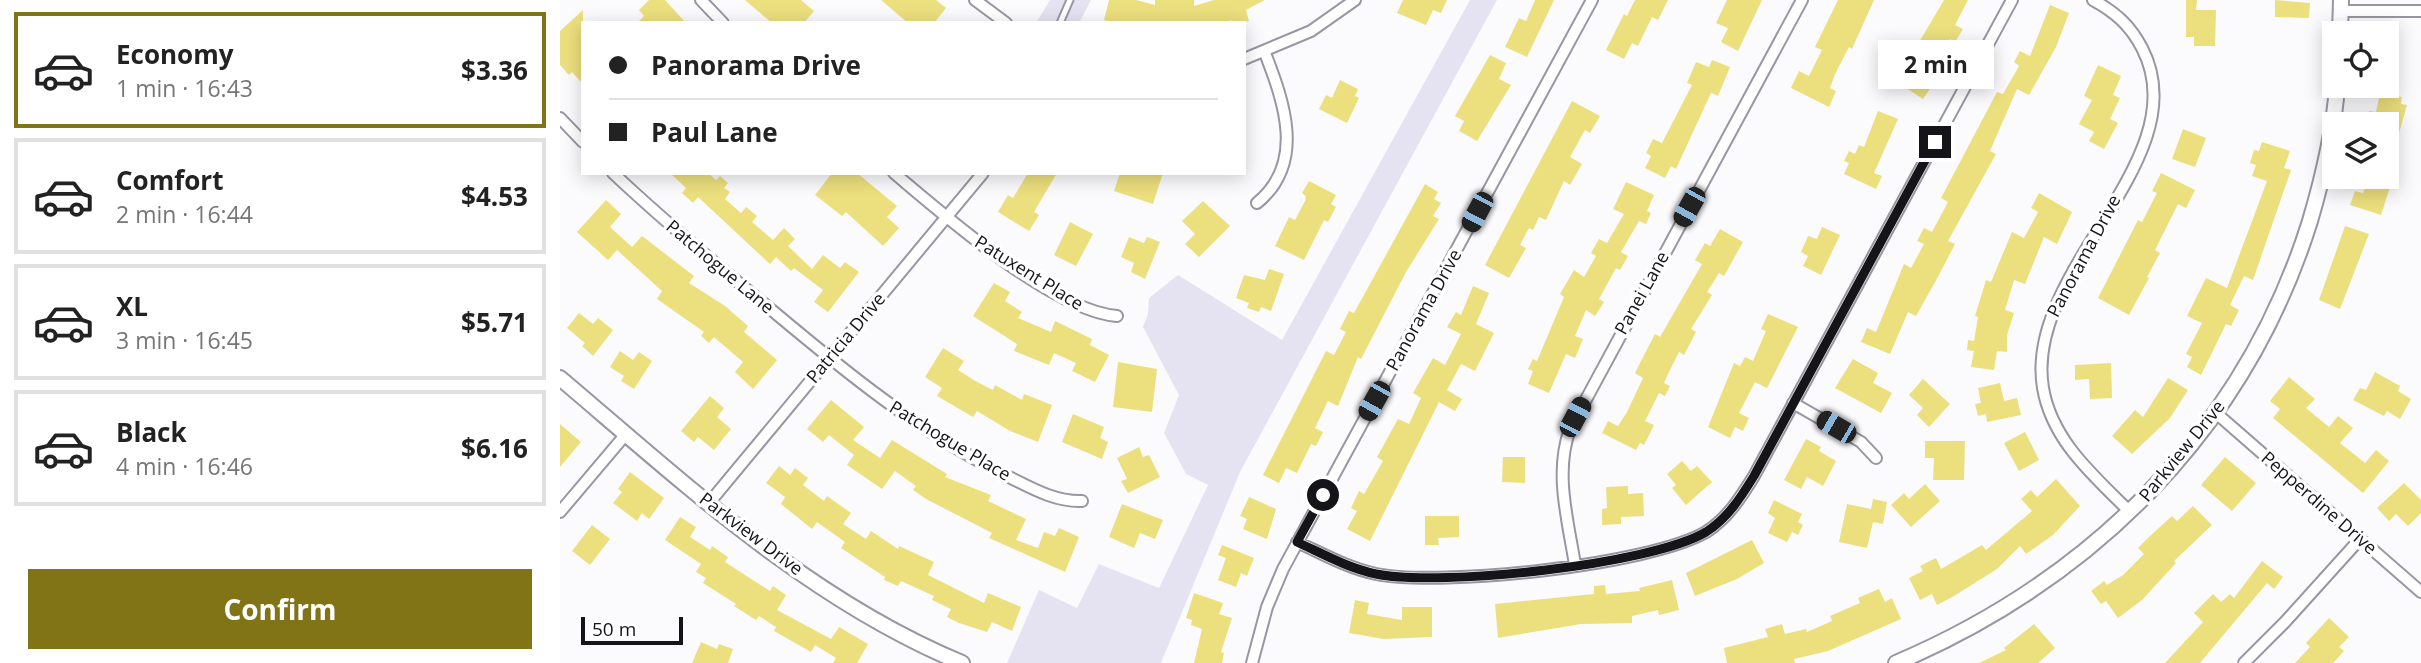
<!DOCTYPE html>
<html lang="en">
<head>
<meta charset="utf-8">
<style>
	:root { --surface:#fff; --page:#f2f2f2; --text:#222; --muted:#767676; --line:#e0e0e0; --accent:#807416 }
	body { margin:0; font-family:"Open Sans",sans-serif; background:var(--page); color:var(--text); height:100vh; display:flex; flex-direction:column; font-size:26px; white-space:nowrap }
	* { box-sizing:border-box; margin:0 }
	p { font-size:23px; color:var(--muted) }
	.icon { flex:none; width:38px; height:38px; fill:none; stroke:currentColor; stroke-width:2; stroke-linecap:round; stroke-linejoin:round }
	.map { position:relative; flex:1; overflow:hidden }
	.details { display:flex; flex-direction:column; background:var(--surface); width:560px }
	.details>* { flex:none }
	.banner { position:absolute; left:21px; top:21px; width:665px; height:154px; border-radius:0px; box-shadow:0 4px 18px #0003; display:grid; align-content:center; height:154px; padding:0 28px; background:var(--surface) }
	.buttons { position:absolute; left:1762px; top:21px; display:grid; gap:14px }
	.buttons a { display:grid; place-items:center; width:77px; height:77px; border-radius:0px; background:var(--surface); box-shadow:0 4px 18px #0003; font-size:35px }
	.scale { position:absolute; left:21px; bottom:18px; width:102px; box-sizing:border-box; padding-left:7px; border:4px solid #151419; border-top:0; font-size:19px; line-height:24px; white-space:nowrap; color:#151419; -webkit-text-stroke:5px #fff; paint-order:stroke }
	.end { position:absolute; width:32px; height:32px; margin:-16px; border:9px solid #151419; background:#fff; box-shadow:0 0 0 4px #fff }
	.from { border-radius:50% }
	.bubble { position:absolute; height:49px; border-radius:0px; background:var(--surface); box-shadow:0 4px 18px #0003; font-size:23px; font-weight:700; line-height:49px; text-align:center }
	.car { position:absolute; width:21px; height:42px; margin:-21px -10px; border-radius:9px; box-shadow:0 0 5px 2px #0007; background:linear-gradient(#222 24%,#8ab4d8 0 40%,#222 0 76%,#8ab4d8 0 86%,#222 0) }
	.banner b { display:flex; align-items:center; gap:24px; height:66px; font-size:26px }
	.banner b+b { border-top:2px solid var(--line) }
	.banner i { width:18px; height:18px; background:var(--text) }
	ul { padding:12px 0 0; list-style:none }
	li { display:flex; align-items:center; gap:21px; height:116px; margin:0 14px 10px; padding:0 14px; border:4px solid var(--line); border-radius:0px }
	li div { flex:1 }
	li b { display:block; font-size:26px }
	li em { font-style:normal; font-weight:700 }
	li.active { border-color:var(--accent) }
	li>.icon { width:63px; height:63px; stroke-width:1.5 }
	.action { display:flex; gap:14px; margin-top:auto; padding:14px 28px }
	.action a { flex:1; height:80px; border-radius:0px; background:var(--accent); color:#fff; font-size:28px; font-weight:700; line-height:80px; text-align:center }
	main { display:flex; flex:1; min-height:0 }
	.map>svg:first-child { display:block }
</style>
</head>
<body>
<main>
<section class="details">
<ul>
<li class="active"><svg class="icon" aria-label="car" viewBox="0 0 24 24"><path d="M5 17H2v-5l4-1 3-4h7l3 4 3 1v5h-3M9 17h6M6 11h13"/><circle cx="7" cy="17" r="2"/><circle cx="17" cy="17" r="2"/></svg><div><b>Economy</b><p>1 min · 16:43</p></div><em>$3.36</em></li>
<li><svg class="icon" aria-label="car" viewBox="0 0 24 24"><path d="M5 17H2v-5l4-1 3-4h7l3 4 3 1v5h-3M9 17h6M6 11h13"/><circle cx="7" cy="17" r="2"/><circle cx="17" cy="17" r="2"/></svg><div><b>Comfort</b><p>2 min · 16:44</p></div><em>$4.53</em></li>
<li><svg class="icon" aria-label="car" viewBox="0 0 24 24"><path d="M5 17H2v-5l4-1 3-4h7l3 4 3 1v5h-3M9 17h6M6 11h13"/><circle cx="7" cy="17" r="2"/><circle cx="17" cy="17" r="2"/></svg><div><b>XL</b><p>3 min · 16:45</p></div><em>$5.71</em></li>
<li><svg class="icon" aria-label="car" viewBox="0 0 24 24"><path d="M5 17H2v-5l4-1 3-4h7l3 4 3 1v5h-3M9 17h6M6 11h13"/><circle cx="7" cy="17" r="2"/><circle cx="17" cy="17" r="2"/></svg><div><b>Black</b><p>4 min · 16:46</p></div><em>$6.16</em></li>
</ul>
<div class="action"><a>Confirm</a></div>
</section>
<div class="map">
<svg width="1861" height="663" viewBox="0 0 1861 663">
	<rect width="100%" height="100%" fill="#fbfbfe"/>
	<path fill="#e5e3f2" d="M490 0H531L519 23H476Z
		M910 0H937L680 472 601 663H447L479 590 517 608 539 564 599 588 648 485 626 474 604 433 619 395 583 327 588 314 589 298 618 275 722 340Z"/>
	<path fill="#ecdf7e" d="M89 0H105L126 23H77L84 16 79 10Z
		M185 0H241L254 11 244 23H212Z
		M321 0H376L386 8 374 23H348Z
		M549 0H576L595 5V0H634V6L654 0H705L686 10 689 21 683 23H673L672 20 662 23H553L544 20Z
		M843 0H887L881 13 873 10 866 25 837 13Z
		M975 0H994L967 57 945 47 959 18 966 21Z
		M1075 0H1108L1098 20 1092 17 1078 46 1072 43 1064 59 1046 50 1064 14 1067 16Z
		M1167 0H1202L1178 51 1161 42 1168 28 1156 23Z
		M1278 0H1314L1292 49 1289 47 1275 74 1270 88 1276 91 1269 107 1231 88 1239 71 1249 76 1262 50 1255 47Z
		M1384 0H1408L1395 25 1403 29 1395 42 1390 39 1385 47 1380 45 1374 54 1358 44Z
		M1626 0H1637L1636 10H1656L1655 46H1634V37H1626Z
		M1715 0 1750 3 1749 18 1715 17Z
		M1490 5 1509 13 1496 47 1469 95 1457 89 1430 151 1436 154 1388 241 1395 244 1379 275 1356 316 1348 312 1330 354 1301 342 1307 328 1316 332 1344 264 1351 268 1364 244 1357 241 1364 228 1372 232 1388 202 1381 198 1437 92 1443 94 1459 66 1454 62 1460 51 1470 56Z
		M23 10V84L12 72 9 75 0 65V31Z
		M930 55 946 63 939 79 951 85 917 141 899 131 904 121 895 116Z
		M1152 60 1170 67 1158 96 1151 93 1116 169 1111 166 1105 178 1085 168 1091 156 1086 153 1093 139 1102 143 1132 85 1127 83 1136 62 1149 67Z
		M1538 65 1561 76 1553 95 1560 98 1550 119 1558 123 1544 149 1529 141 1534 132 1519 124 1532 100 1524 96Z
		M1362 66 1378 77 1363 99 1346 88Z
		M780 80 798 89 795 96 799 98 787 123 759 109 766 95 772 98Z
		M1820 93 1842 97 1841 104 1847 105 1839 133 1827 131V124H1807L1809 111 1816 112Z
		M1012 101 1040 116 1030 133 1025 130 1010 157 1022 164 1010 185 1004 181 986 220 979 217 973 230 969 228 960 245 966 248 949 278 925 265Z
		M1318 111 1338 119 1314 173 1322 176 1316 189 1284 174 1289 163 1284 161 1289 151 1295 154 1299 145 1304 147Z
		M1623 129 1646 138 1635 167 1612 159Z
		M1702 142 1730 151 1724 168 1731 170 1693 280 1684 276 1670 305 1679 310 1671 326 1666 324 1641 375 1627 367 1632 357 1626 354 1642 323 1627 316 1646 278 1667 288 1707 181 1692 176 1696 165 1690 163 1694 150 1699 151Z
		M110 173H148L156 180 160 176 168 183 164 188 170 192 165 199 181 213 186 207 197 216 192 222 213 240 224 228 235 239 228 246 252 269 263 255 280 268 285 262 299 272 268 312 254 302 263 290 234 268 231 271 216 257 210 264 138 197 133 203 122 193 126 188Z
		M272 173H297L337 206 327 217 339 228 323 246 286 212 282 216 255 195Z
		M468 173H497L474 212 479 215 469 231 438 212 448 195 453 198Z
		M560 173H603L593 204 554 191Z
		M1601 173 1635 190 1626 208 1618 204 1595 250 1600 253 1587 277 1589 278 1569 315 1538 298 1578 220 1582 222 1597 193 1592 191Z
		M1809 177 1832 181 1821 215 1790 205 1795 191 1803 193Z
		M749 181 776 195 771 204 776 207 768 222 764 220 744 260 715 246 729 217 735 220 745 201 746 196 742 193Z
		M1066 182 1094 195 1087 211 1091 213 1086 224 1079 221 1061 252 1068 256 1060 270 1056 268 1039 299 1044 302 1035 316 1026 310 1015 336 1023 339 1015 358 1006 354 989 393 968 384 973 371 968 369 973 359 977 361 1004 297 1000 294 1014 270 1024 277 1036 256 1031 253 1039 239 1047 243 1064 214 1053 209Z
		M865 184 878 192 874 199 881 203 873 216 879 219 846 272 801 359 798 357 778 406 768 401 755 428 763 432 756 446 751 444 737 473 726 468 719 483 703 475 766 351 774 355 786 332 780 329 789 311 794 313Z
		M1479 193 1512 212 1497 244 1484 237 1465 284 1454 280 1445 310 1454 313 1447 335V352L1437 351 1434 370 1411 367 1414 351 1407 350 1408 340 1414 341 1418 317 1415 316 1426 280 1431 282 1452 232 1464 238 1478 212 1471 208Z
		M46 200 61 214 50 227 72 247 82 236 134 276 129 283 165 306 188 326 184 332 217 360 193 389 175 372 183 362 154 337 149 343 141 336 144 332 97 299 102 291 57 250 48 260 17 232Z
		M643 201 670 226 639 257 625 244 635 234 622 221Z
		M510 222 533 234 516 266 494 255Z
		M1785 226 1809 234 1780 309 1759 300Z
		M1262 227 1280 235 1261 275 1243 266 1248 256 1241 252 1248 236 1257 239Z
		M1160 229 1183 242 1164 276 1159 273 1147 292 1152 295 1131 329 1136 332 1124 355 1119 352 1108 374 1104 383 1110 386 1105 396 1099 393 1085 421 1094 425 1084 445 1080 443 1076 450 1042 433 1048 421 1058 426 1067 412 1083 378 1075 373 1081 361 1095 334 1100 337 1142 264 1135 260 1145 243 1150 246Z
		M569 237 584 243 587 237 600 242 585 279 571 272 574 263 561 257Z
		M709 269 724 274 711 311 701 307 699 312 687 308 689 303 676 298 684 275 705 280Z
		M434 283 450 292 445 301 462 312 458 318 491 332 495 321 532 339 530 345 549 355 535 382 512 371 516 363 494 353 489 365 454 351 457 344 413 316Z
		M913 286 929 293 916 324 934 333 915 371 901 364 887 390 902 399 895 411 879 402 810 541 787 529 797 511 791 508 799 491 804 494 823 461 817 457 838 419 849 424 861 398 853 393 873 358 885 365 901 334 887 327 896 312 901 315Z
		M19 313 33 324 38 318 53 330 33 356 22 346 25 343 7 328Z
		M1208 314 1238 327 1207 388 1195 382 1179 413 1189 418 1183 431 1175 427 1170 438 1148 427 1174 363 1180 366 1185 357 1193 361 1206 331 1201 329Z
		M383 348 404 361 398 370 417 382 433 390 435 385 462 400 464 394 492 405 478 442 450 431 417 411 413 417 377 396 382 388 365 377Z
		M60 351 73 360 79 352 92 361 74 389 61 381 64 376 50 367Z
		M1293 359 1318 373 1313 383 1332 393 1321 413 1275 388Z
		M558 362 597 369 592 412 553 407Z
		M1551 363 1552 398 1530 399 1529 379 1515 380V365Z
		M1815 372 1840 386 1838 391 1851 399 1840 419 1827 411 1824 416 1793 400 1800 388 1806 390Z
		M1729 377 1755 399 1746 408 1769 427 1778 416 1793 428 1780 443 1805 463 1816 450 1829 461 1803 493 1713 418 1720 409 1710 401Z
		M1608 378 1628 390 1610 418 1572 454 1552 436 1575 410 1583 417Z
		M1363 379 1390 404 1369 427 1357 415 1363 408 1349 395Z
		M1440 383 1444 401 1457 398 1461 415 1427 422 1426 414 1418 416 1415 404 1421 403 1418 388Z
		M150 396 164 408 157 417 171 429 154 450 138 437 134 442 121 431Z
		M271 400 304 427 293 440 320 458 332 440 387 474 385 477 431 495 428 501 466 519 456 540 478 548 484 532 495 536 499 528 519 537 505 572 429 538 432 533 366 499 353 490 356 486 335 471 322 489 287 465 294 455 269 435 263 442 247 429Z
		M513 414 544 427 540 438 548 442 542 459 502 442Z
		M0 424 21 442 0 467Z
		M1465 432 1479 460 1459 471 1444 443Z
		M1246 439 1261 447 1259 451 1276 461 1263 486 1247 477 1241 489 1224 480Z
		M1365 441H1405L1404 480H1373L1374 458H1365Z
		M579 447 583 457 589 455 600 477 568 493 561 481 567 479 557 458Z
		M943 457H965V483L942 482Z
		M1665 457 1696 483 1672 511 1641 485Z
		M1122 461 1131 471 1137 466 1152 482 1126 505 1112 488 1116 485 1107 474Z
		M219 466 230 475 235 468 248 478 243 485 264 501 267 496 291 513 283 524 306 539 311 531 338 549 339 546 374 562 368 575 424 603 428 593 461 607 452 631 432 622 427 632 399 623 387 617 391 609 372 600 374 596 341 581 338 586 324 580 325 577 281 548 285 542 257 522 252 529 221 504 225 497 206 483Z
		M70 472 104 498 89 519 82 513 77 521 53 503 62 492 58 489Z
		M1496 479 1520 506 1493 535 1466 554 1460 546 1437 569 1394 596 1377 605 1372 594 1360 600 1349 578 1363 571 1360 566 1376 558 1381 569 1422 545 1426 550 1472 511 1461 499 1471 490 1477 497Z
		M1844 483 1861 500V513L1848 526 1836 514 1829 521 1817 508Z
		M1365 484 1380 501 1351 527 1331 505 1344 493 1349 499Z
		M1068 486V494L1083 493 1084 516 1061 517V524L1042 525V509L1047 508 1046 487Z
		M689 497 716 509 707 539 683 529 687 519 680 516Z
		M1313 499 1327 502 1323 524 1313 522 1307 548 1279 542 1287 504 1311 509Z
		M1214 500 1242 514 1238 522 1243 525 1238 535 1232 532 1227 542 1208 533 1215 518 1208 513Z
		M562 504 603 520 595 539 580 533 574 548 549 537Z
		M1633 506 1652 525 1614 561 1616 563 1582 600 1558 618 1546 601 1541 604 1531 591 1544 581 1547 585 1563 575 1584 554 1578 548 1590 536 1612 516 1617 521Z
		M865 516H899V537L878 538 879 545H865Z
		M120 517 136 527 130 537 150 550 152 546 168 557 165 562 210 591 213 586 226 595 217 610 271 639 279 627 308 644 297 663H273L276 658 255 645 251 652 214 631 216 627 199 616 196 620 174 606 176 604 143 583 146 578 136 572 141 564 105 540Z
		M32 525 50 539 30 565 12 551Z
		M1192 540 1204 563 1177 579 1135 596 1126 573Z
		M662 545 694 558 687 576 681 573 676 587 658 580 666 558 658 555Z
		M1702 561 1723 577 1714 589 1707 583 1640 663H1605L1643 622 1634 613 1653 594 1661 602 1670 594 1674 598Z
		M1112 580 1119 610 1099 615 1098 610 1072 616V623L1021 624 938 638 935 604 1034 594V586L1045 585 1046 594 1080 591 1079 588Z
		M1319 589 1325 602 1332 598 1341 619 1268 651 1234 659 1235 663H1167L1164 648 1208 637 1205 629 1222 624 1225 634 1246 629 1247 632 1272 621 1270 616 1300 603 1298 598Z
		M634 593 663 603 659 614 672 618 661 652 664 653 662 663H634L642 629 631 625 632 620 626 618Z
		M795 600 809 603 807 614 842 620V607H872V637L824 639 789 633Z
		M1769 618 1789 637 1779 647 1784 651 1773 663H1735L1750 647 1746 643Z
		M1474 624 1495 648 1478 663H1419L1446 650 1444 648Z
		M141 642 157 649 159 644 173 649 168 663H132Z"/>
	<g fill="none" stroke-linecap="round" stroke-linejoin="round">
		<defs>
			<path id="service" d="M500 23 510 0"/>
			<path id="minor" d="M141 0 163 23
				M415 0 446 23
				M1533 0C1555 12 1570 25 1582 48 1640 159 1463 270 1483 388 1492 441 1534 476 1570 512
				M1781 11H1861
				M684 59 751 31 795 0
				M0 118 23 142
				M53 173C105 222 159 267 214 312 288 374 357 430 443 474 468 486 493 502 522 501
				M334 173C384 215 493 311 557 316
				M697 203C746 163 724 102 705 53
				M1233 403 1301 442 1316 458
				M1656 413 1861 592
				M149 503 423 173
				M0 512 66 434
				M737 542C763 554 788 568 816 574 882 587 1089 565 1146 532 1168 518 1181 497 1194 476L1452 0
				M1015 565C1008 520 994 473 1010 429L1242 0
				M692 663 707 607 723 569 1032 0
				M1684 663 1725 622 1800 539"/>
			<path id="tertiary" d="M1780 33 1781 0
				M0 378C124 483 249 600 402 663
				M1336 663C1533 579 1685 429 1750 221 1763 177 1774 131 1777 86"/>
		</defs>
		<use href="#service" stroke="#9896a2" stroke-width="9"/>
		<use href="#minor" stroke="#9896a2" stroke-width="14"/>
		<use href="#tertiary" stroke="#9896a2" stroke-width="18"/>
		<use href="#service" stroke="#fff" stroke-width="5"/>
		<use href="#minor" stroke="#fff" stroke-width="10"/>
		<use href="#tertiary" stroke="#fff" stroke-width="14"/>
	</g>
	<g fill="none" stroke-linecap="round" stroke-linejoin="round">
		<path stroke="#151419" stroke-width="9" d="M763 495 737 542C763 554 788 568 816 574 880 587 1090 565 1146 532 1168 518 1181 497 1194 476L1375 142"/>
	</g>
	<g text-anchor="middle" stroke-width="7" stroke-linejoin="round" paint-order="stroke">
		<g font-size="18" fill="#151419" stroke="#fff">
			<text transform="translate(1524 256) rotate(-62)" y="6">Panorama Drive</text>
			<text transform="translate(160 267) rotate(40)" y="6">Patchogue Lane</text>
			<text transform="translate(469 273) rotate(32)" y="6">Patuxent Place</text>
			<text transform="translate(1082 293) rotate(-61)" y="6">Panei Lane</text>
			<text transform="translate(864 310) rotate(-61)" y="6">Panorama Drive</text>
			<text transform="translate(286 338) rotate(-50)" y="6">Patricia Drive</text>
			<text transform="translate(390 441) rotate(31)" y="6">Patchogue Place</text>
			<text transform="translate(1622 451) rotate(-51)" y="6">Parkview Drive</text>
			<text transform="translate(1759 503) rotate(41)" y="6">Pepperdine Drive</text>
			<text transform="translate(191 534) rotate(37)" y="6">Parkview Drive</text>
		</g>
	</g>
</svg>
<div class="buttons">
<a><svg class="icon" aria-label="locate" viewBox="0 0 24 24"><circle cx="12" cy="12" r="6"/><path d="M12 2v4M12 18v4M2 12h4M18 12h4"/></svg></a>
<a><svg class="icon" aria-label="layers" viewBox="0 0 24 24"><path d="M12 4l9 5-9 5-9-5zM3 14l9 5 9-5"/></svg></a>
</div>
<div class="scale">50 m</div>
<i class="end from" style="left:763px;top:495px"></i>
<i class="end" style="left:1375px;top:142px"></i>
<div class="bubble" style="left:1318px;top:40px;width:116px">2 min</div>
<i class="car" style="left:1129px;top:207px;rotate:209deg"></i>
<i class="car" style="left:917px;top:212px;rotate:208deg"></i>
<i class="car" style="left:814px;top:401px;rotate:209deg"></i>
<i class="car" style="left:1015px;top:417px;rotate:28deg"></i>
<i class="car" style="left:1276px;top:427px;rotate:300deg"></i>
<div class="banner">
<b><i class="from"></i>Panorama Drive</b>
<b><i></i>Paul Lane</b>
</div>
</div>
</main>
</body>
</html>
